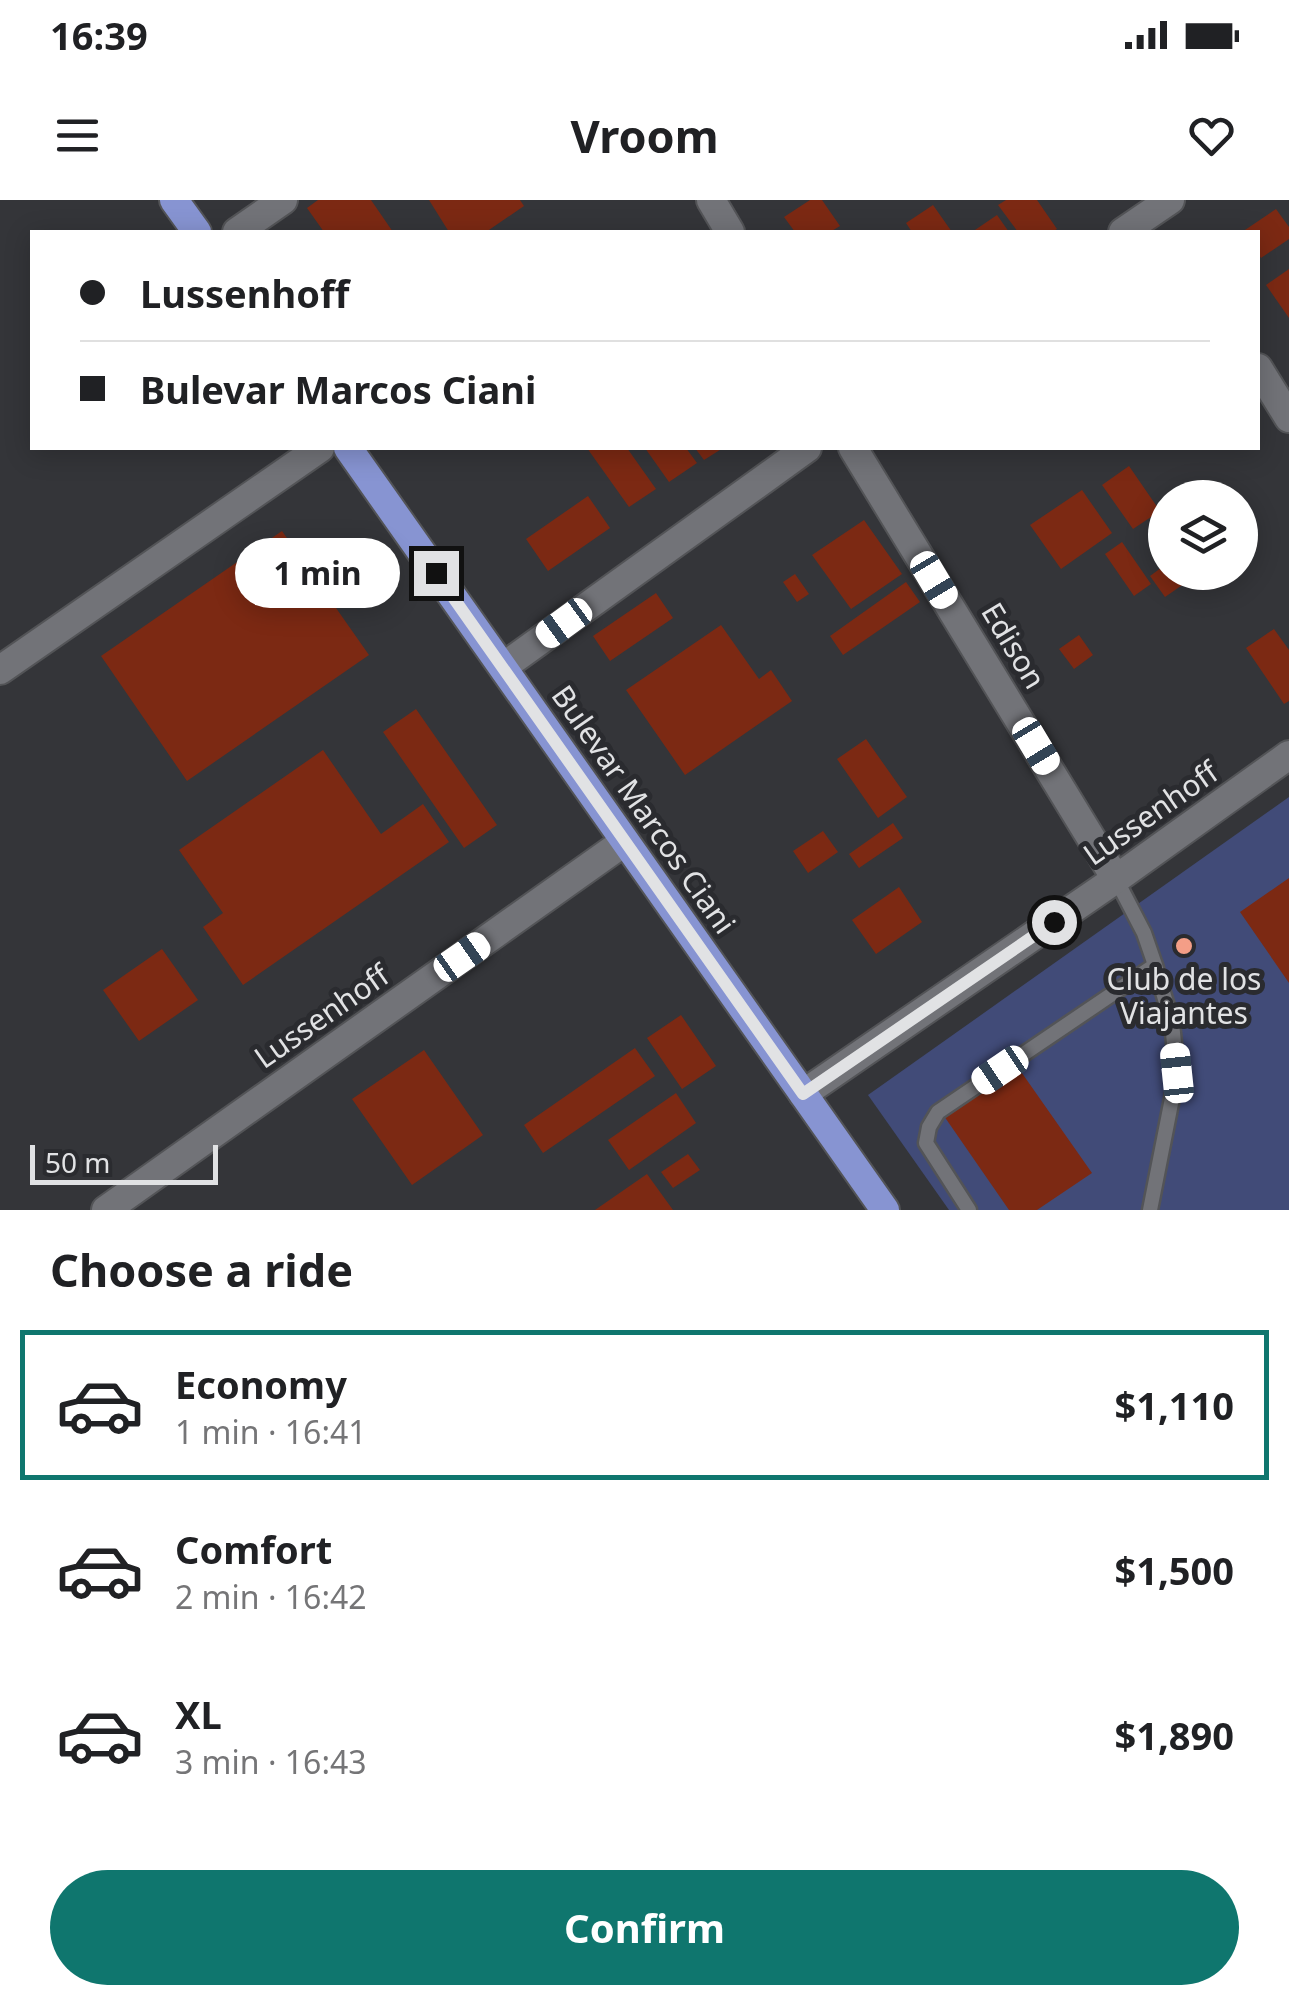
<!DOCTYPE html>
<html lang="en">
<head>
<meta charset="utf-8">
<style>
	:root { --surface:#fff; --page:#f2f2f2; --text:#202124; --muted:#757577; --line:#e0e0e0; --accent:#0f766e }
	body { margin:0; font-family:"Noto Sans",sans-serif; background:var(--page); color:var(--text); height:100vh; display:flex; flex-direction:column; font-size:38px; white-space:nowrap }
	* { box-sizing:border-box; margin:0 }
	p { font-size:32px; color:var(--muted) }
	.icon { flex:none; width:55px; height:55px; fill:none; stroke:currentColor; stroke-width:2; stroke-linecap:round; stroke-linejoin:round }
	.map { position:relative; height:1010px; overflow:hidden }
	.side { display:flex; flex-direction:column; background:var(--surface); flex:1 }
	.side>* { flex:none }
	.banner { position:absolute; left:30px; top:30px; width:1230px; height:220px; border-radius:0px; box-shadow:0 5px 25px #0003; display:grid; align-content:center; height:220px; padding:0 50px; background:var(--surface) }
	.fabs { position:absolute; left:1148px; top:280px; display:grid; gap:20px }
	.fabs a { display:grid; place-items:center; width:110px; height:110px; border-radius:50%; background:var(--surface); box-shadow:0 5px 25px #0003; font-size:50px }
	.scale { position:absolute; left:30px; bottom:25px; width:188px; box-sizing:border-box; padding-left:10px; border:5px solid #e1e2e4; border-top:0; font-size:28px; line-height:35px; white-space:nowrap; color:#e1e2e4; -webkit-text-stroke:8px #2a2b2f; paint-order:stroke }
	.end { position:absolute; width:45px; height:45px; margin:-22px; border:12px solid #e1e2e4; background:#111; box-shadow:0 0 0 5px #111 }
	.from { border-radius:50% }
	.bubble { position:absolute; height:70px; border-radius:35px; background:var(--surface); box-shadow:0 5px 25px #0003; font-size:32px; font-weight:700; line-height:70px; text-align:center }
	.car { position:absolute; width:30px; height:60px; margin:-30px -15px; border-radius:12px; box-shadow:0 0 8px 2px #0007; background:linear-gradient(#fff 24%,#345 0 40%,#fff 0 76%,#345 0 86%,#fff 0) }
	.banner b { display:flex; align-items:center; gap:35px; height:95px; font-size:38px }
	.banner b+b { border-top:2px solid var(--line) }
	.banner i { width:25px; height:25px; background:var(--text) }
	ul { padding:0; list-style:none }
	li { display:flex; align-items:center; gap:30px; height:150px; margin:0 20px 15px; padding:0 30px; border:5px solid transparent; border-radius:0px }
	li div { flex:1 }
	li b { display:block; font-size:38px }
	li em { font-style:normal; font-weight:700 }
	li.selected { border-color:var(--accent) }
	li>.icon { width:90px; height:90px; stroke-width:1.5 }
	h2 { padding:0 50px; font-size:45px; line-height:120px }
	.primary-button { display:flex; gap:20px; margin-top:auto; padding:20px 50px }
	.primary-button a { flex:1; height:115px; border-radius:60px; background:var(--accent); color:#fff; font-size:40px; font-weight:700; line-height:115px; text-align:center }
	.status { display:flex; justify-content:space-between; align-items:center; height:70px; padding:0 50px; background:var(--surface); direction:ltr }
	.status svg { height:28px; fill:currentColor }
	header { display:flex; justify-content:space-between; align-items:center; height:130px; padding:0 50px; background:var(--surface); font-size:45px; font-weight:700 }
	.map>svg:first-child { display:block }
</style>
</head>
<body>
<div class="status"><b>16:39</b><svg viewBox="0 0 49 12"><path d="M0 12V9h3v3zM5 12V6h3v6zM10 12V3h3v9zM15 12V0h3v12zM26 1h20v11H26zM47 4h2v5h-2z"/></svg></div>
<header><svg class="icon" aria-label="menu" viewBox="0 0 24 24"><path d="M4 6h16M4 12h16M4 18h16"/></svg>Vroom<svg class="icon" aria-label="heart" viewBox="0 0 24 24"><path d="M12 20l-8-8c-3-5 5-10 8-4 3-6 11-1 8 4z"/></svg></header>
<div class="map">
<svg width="1289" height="1010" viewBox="0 0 1289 1010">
	<rect width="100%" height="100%" fill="#343539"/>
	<path fill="#414b78" d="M1289 597V1010H949L868 895Z"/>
	<path fill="#7c2913" d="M318 0H371L393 32H324L307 8Z
		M429 0H520L524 6 486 32H449Z
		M810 0H822L840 26 830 32H795L784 17Z
		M1006 0H1037L1057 29 1052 32H1018L998 5Z
		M933 5 952 32H912L906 23Z
		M1276 9 1289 27V39L1261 58 1258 53V32H1242Z
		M997 15 1009 32H972Z
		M1289 69V118L1266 85Z
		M587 248H627L656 289 629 307Z
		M645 248H686L697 263 669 282Z
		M695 248H723L704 260Z
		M1129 266 1160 311 1133 329 1102 285Z
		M1082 290 1112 333 1061 369 1030 325Z
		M588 296 610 328 548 371 526 339Z
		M864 320 902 374 851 409 812 355Z
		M282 331 369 455 187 581 101 456Z
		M1122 342 1151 384 1134 396 1105 354Z
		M1165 365V372H1186L1191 379 1165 397 1150 376Z
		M795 374 809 394 797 402 783 382Z
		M906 382 920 402 843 455 830 436Z
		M656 393 673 418 610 461 593 436Z
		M721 425 759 479 771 470 792 501 685 575 626 490Z
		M1274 429 1289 450V501L1284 504 1246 448Z
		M1079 435 1093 455 1074 469 1059 449Z
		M416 509 497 625 464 648 383 532Z
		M866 539 907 597 878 618 837 559Z
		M323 550 381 634 423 604 449 642 243 785 203 727 223 713 179 650Z
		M893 623 903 638 859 668 849 654Z
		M823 631 838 652 808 673 793 651Z
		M1289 678V783L1240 712Z
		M899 687 922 722 876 754 852 720Z
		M162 749 198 800 139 841 103 790Z
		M681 815 716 866 682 889 647 838Z
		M635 848 655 876 543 953 524 925Z
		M424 850 483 935 412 985 352 899Z
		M1017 866 1092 973 1037 1010H1009L944 916Z
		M676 893 696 923 629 970 608 940Z
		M688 954 700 970 673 988 661 972Z
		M647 974 673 1010H595Z"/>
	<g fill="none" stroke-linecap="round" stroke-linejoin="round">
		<defs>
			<path id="service" d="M1116 679 1144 733 1155 765 1172 823 1177 873 1150 1010
				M969 1010 926 943 929 927 938 912 1155 765"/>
			<path id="minor" d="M711 0 730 32
				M237 32 283 0
				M1123 32 1170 0
				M1258 168 1289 218
				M853 248 1116 679
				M503 467 807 248
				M0 470 320 248
				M803 894 1116 679 1289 555
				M106 1010 624 642"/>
			<path id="trunk" d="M174 0 197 32
				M348 248 885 1010"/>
		</defs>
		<use href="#service" stroke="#535457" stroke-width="19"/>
		<use href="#minor" stroke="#535457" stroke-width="32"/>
		<use href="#trunk" stroke="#535457" stroke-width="32"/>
		<use href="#service" stroke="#727378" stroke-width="14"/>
		<use href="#minor" stroke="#727378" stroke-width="28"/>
		<use href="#trunk" stroke="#8794d2" stroke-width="28"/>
	</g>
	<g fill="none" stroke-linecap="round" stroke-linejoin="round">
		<path stroke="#e1e2e4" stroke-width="12" d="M436 373 803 894 1054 722"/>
	</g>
	<circle fill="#f49e87" stroke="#2a2b2f" stroke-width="4" cx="1184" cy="746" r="10"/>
	<g text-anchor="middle" stroke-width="10" stroke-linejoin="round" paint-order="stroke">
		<g font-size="30" fill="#e1e2e4" stroke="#2a2b2f">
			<text transform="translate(1013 446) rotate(59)" y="10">Edison</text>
			<text transform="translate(643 610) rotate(55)" y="10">Bulevar Marcos Ciani</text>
			<text transform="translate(1151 614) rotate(-35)" y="10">Lussenhoff</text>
			<text transform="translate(322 817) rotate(-35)" y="10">Lussenhoff</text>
		</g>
		<g font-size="30" fill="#e1e2e4" stroke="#2a2b2f">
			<text x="1184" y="790">Club de los<tspan x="1184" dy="34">Viajantes</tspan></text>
		</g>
	</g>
</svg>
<div class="fabs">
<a><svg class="icon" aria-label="layers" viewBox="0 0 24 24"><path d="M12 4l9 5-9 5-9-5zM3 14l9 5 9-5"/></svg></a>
</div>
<div class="scale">50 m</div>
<i class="end from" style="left:1054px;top:722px"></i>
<i class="end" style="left:436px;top:373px"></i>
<div class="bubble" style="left:235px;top:338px;width:165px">1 min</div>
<i class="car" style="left:934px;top:380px;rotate:149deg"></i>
<i class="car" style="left:564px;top:423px;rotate:234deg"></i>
<i class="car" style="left:1036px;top:546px;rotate:149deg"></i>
<i class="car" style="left:462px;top:757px;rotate:55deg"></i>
<i class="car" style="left:1000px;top:870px;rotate:236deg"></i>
<i class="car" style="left:1177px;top:873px;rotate:354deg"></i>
<div class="banner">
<b><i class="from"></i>Lussenhoff</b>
<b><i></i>Bulevar Marcos Ciani</b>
</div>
</div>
<section class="side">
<h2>Choose a ride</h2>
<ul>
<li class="selected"><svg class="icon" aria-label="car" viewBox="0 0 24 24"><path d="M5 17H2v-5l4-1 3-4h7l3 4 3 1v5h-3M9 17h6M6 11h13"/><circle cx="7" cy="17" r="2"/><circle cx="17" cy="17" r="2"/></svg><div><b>Economy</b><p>1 min · 16:41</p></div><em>$1,110</em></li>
<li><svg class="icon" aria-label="car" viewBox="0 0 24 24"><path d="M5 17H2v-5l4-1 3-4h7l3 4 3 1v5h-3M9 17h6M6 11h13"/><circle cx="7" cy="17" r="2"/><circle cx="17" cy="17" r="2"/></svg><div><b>Comfort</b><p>2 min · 16:42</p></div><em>$1,500</em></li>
<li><svg class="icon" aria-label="car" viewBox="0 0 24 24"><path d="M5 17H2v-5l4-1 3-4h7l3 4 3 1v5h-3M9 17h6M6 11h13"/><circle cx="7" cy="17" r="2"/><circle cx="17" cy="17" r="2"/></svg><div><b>XL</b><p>3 min · 16:43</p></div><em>$1,890</em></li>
</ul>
<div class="primary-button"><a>Confirm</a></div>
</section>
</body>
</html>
